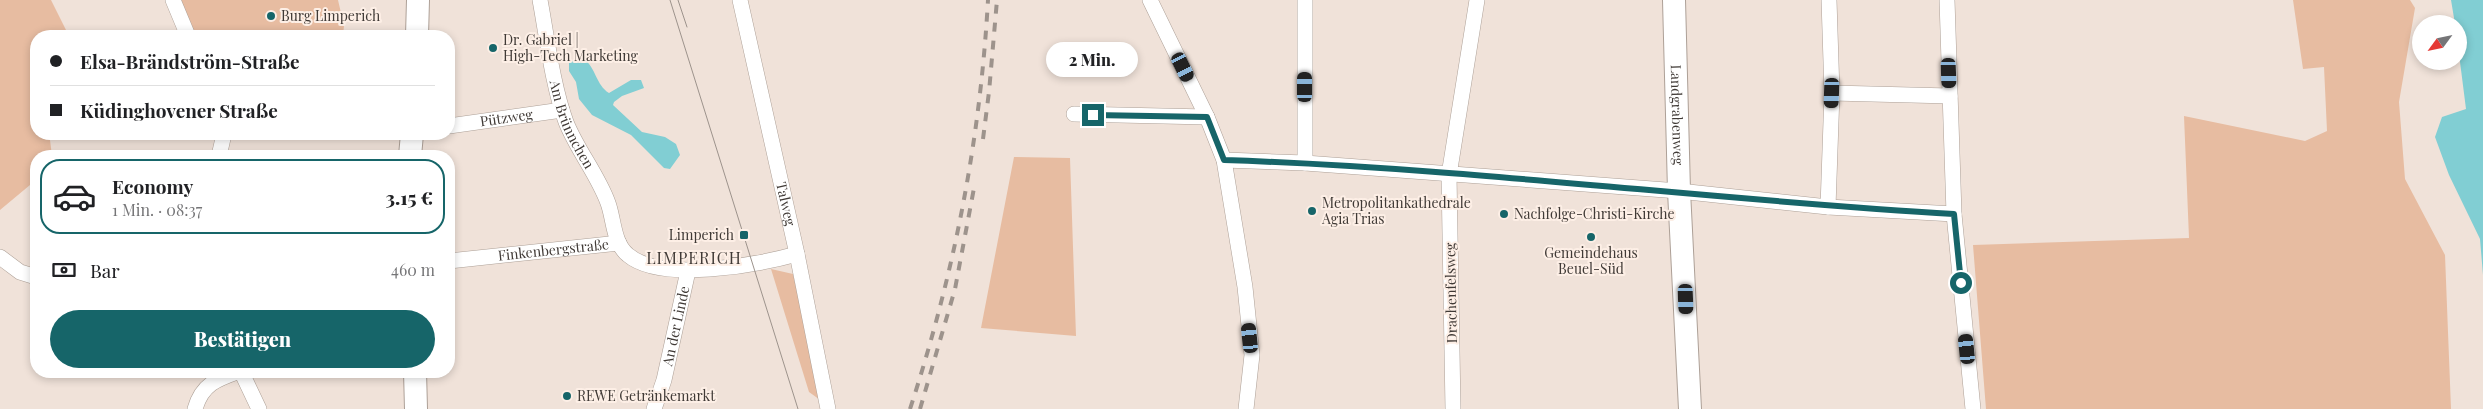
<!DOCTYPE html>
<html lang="de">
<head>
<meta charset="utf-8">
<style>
	:root { --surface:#fff; --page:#f2f2f2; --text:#202124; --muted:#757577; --line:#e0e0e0; --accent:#166569 }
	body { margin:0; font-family:"Playfair Display",serif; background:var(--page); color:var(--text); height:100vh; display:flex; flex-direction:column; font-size:19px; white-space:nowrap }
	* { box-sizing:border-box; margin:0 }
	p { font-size:16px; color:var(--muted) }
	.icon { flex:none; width:28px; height:28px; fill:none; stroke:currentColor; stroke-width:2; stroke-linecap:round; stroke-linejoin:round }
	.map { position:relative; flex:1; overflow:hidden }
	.side { position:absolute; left:30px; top:150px; width:425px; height:228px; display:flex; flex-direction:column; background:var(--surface); border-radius:20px; box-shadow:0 2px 8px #0003 }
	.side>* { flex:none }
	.hud { position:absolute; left:30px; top:30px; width:425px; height:110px; border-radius:20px; box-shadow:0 2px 8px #0003; display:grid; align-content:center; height:110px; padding:0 20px; background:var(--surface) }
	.needle { width:32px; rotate:237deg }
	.controls { position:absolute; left:2412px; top:15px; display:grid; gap:10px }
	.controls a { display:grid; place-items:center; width:55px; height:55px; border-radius:50%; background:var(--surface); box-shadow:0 2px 8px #0003; font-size:25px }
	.end { position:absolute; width:22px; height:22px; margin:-11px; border:6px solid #166569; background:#fff; box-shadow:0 0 0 2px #fff }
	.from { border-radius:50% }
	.bubble { position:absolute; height:35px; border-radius:18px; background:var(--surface); box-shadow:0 2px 8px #0003; font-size:16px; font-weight:800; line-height:35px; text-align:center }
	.car { position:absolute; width:15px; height:30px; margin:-15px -8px; border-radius:6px; box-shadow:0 0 4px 1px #0007; background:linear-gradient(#222 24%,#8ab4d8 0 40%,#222 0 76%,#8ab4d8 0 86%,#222 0) }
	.hud b { display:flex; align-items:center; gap:18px; height:48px; font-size:19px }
	.hud b+b { border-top:1px solid var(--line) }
	.hud i { width:12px; height:12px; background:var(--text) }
	ul { padding:9px 0 0; list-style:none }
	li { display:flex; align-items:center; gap:15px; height:75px; margin:0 10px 8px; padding:0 10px; border:2px solid transparent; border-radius:20px }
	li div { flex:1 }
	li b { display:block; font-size:19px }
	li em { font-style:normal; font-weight:800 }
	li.current { border-color:var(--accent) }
	li>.icon { width:45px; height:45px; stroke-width:1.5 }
	.pay { display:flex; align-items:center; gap:12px; height:55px; padding:0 20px; font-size:19px }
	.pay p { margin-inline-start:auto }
	.cta { display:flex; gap:10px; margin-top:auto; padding:10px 20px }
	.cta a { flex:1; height:58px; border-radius:30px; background:var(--accent); color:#fff; font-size:20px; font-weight:800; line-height:58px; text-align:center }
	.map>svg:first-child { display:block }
</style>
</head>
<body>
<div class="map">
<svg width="2483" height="409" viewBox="0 0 2483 409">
	<rect width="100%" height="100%" fill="#f0e2d9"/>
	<path fill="#e7bca1" d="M0 0H51L69 36H36V134H72L50 140 52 156H36V180L0 210Z
		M177 0H338L344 26 343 36H192Z
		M2293 0H2410L2415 8 2399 102 2405 179 2445 255 2451 409H1986L1973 245 2189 238 2184 116 2305 141 2327 131 2324 67 2303 69Z
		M1014 157 1070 158 1076 336 981 328Z
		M771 269 793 274 823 402 809 392Z"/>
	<path fill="#81ced3" d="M2451 0H2483V275L2480 239 2449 175 2435 137 2442 117 2466 109 2459 54V24H2455Z
		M577 59H584C596 68 596 85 609 93L631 80H641L644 88 622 96 614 102 613 105 642 132 665 137 676 144 680 155 670 169 664 168 631 135 592 115 579 99 576 82 569 71V62Z"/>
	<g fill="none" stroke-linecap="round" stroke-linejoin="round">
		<defs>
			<g id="street">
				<path d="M173 0 188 36"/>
				<path id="s1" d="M540 0C547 38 553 87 566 122 577 150 598 175 608 203 614 219 613 243 628 255 661 283 757 265 797 254"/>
				<path id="s2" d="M740 0 797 254 828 409"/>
				<path d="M1150 0 1207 117 1224 160 1245 287 1252 355 1246 409"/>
				<path d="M1947 0 1954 214 1973 409"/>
				<path d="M1832 93 1950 96"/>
				<path d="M1074 114 1207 117"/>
				<path id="s3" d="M449 126 562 110"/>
				<path d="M219 156 224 134"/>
				<path d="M1224 160 1305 163 1679 191 1828 207 1954 214"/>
				<path d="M1305 163V0"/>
				<path d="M1828 207 1832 93 1829 0"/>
				<path d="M0 257 20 272 36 277"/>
				<path id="s4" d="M449 261 619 243"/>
				<path d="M241 371 259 409"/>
				<path d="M195 409C202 384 217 379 240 371"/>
				<path id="s5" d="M654 409 664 380 688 271"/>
				<path d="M1453 409 1449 175 1477 0"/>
			</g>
			<g id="secondary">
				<path id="s6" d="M1674 0 1679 191 1690 409"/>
				<path d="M417 36 418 0"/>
				<path d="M410 156 412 134"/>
				<path d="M415 371 416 409"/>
			</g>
		</defs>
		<use href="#street" stroke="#ada097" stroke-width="16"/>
		<use href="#secondary" stroke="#ada097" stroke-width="24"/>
		<use href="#street" stroke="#fff" stroke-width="15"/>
		<use href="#secondary" stroke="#fff" stroke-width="22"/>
		<path stroke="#9d938c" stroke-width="1" d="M670 0 798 409
			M678 0 687 27"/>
		<path stroke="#9d938c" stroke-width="4" stroke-dasharray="9 9" stroke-linecap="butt" d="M983 139 989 92 997 0
			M910 409C954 274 980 142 988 0
			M920 409 955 289 974 188"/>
	</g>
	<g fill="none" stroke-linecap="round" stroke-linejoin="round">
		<path stroke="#166569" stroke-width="6" d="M1093 115 1207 117 1224 160C1468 168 1710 200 1954 214L1961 283"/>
	</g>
	<g fill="#166569" stroke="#fdefe6" stroke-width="2">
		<circle cx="271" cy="16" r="5"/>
		<circle cx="493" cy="48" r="5"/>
		<circle cx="1312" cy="211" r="5"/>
		<circle cx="1504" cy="214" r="5"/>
		<rect x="739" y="230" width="10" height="10" rx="2.5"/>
		<circle cx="1591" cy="237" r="5"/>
		<circle cx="567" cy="396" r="5"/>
	</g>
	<g text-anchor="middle" stroke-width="4" stroke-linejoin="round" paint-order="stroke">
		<g font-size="14" fill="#403a36" stroke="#fdefe6" text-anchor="start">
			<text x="281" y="21">Burg Limperich</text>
			<text x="503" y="45">Dr. Gabriel |<tspan x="503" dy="16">High-Tech Marketing</tspan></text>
			<text x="1322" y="208">Metropolitankathedrale<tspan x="1322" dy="16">Agia Trias</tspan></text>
			<text x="1514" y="219">Nachfolge-Christi-Kirche</text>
			<text x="734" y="240" text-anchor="end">Limperich</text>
			<text x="1591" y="258" text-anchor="middle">Gemeindehaus<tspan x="1591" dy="16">Beuel-Süd</tspan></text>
			<text x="577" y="401">REWE Getränkemarkt</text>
		</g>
		<g font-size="14" fill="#403a36" stroke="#fdefe6">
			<text dy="5" stroke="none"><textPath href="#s6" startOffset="115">Landgrabenweg</textPath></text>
			<text dy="5" stroke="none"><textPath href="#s3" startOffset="58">Pützweg</textPath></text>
			<text dy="5" stroke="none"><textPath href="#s1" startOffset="129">Am Brünnchen</textPath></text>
			<text dy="5" stroke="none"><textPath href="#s2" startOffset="209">Talweg</textPath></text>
			<text dy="5" stroke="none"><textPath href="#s4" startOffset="105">Finkenbergstraße</textPath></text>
			<text transform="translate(1451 293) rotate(-91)" y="5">Drachenfelsweg</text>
			<text dy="5" stroke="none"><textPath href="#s5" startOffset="86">An der Linde</textPath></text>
		</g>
		<g font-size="16" letter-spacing="1" fill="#403a36" stroke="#fdefe6">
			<text x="694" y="264">LIMPERICH</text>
		</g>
	</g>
</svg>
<div class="controls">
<a><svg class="needle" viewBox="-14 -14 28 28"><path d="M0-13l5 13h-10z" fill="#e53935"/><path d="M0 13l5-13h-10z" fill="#757577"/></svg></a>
</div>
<i class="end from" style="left:1961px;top:283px"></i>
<i class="end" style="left:1093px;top:115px"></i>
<div class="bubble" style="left:1046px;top:42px;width:92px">2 Min.</div>
<i class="car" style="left:1183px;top:67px;rotate:154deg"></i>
<i class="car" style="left:1949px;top:73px;rotate:178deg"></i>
<i class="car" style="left:1305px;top:87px;rotate:0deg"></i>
<i class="car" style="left:1832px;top:93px;rotate:182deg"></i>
<i class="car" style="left:1686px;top:299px;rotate:178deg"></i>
<i class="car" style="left:1250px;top:338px;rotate:354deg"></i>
<i class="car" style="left:1967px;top:349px;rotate:354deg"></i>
<div class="hud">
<b><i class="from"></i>Elsa-Brändström-Straße</b>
<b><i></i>Küdinghovener Straße</b>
</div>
<section class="side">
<ul>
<li class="current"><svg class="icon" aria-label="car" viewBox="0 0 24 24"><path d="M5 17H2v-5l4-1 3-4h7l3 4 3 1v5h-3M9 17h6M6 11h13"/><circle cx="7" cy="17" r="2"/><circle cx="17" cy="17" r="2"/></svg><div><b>Economy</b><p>1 Min. · 08:37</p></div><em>3.15 €</em></li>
</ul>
<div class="pay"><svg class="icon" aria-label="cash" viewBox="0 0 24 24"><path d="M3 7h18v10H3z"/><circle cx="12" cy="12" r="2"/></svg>Bar<p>460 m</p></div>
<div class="cta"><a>Bestätigen</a></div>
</section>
</div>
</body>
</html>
